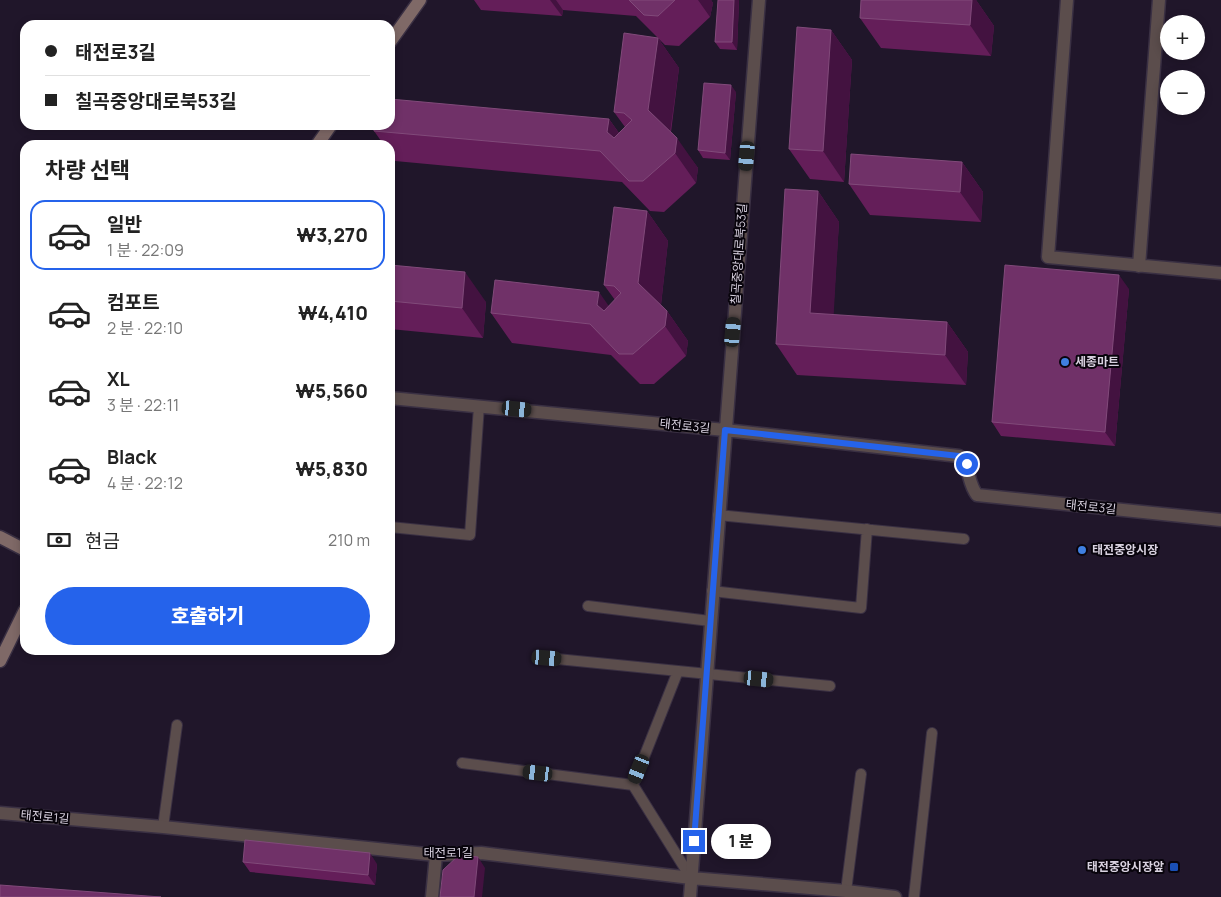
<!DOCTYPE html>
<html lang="ko">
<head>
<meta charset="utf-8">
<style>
	:root { --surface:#fff; --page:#f6f6f6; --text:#222; --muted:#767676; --line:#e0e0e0; --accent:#2563eb }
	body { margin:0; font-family:Manrope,"Noto Sans KR",sans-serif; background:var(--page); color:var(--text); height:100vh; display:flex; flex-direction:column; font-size:19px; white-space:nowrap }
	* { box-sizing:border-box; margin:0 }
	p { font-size:16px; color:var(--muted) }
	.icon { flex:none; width:28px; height:28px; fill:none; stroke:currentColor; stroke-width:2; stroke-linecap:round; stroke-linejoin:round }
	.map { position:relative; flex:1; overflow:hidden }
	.panel { position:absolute; left:20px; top:140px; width:375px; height:515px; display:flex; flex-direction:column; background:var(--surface); border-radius:15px; box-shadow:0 2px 8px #0003 }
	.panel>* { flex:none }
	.guide { position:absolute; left:20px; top:20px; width:375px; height:110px; border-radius:15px; box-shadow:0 2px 8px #0003; display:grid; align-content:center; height:110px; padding:0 25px; background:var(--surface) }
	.fabs { position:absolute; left:1160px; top:15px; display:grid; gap:10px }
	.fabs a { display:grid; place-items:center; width:45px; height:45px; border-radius:50%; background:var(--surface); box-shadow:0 2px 8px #0003; font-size:25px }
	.end { position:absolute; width:22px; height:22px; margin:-11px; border:6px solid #2563eb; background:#fff; box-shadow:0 0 0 2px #fff }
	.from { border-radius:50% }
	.bubble { position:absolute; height:35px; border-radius:18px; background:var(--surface); box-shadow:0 2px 8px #0003; font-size:16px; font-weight:800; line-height:35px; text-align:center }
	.car { position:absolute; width:15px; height:30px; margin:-15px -8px; border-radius:6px; box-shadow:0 0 4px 1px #0007; background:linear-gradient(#222 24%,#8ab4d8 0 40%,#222 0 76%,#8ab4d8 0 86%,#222 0) }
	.guide b { display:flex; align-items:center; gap:18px; height:48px; font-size:19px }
	.guide b+b { border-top:1px solid var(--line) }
	.guide i { width:12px; height:12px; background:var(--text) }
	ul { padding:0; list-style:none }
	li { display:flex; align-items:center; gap:15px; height:70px; margin:0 10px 8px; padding:0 15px; border:2px solid transparent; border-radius:15px }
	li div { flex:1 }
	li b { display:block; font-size:19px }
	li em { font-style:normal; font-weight:800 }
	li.selected { border-color:var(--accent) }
	li>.icon { width:45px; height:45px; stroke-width:1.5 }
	h2 { padding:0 25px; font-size:22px; line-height:60px }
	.pay { display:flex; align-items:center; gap:12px; height:55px; padding:0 25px; font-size:19px }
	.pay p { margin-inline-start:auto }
	.cta { display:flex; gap:10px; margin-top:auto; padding:10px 25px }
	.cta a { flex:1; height:58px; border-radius:30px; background:var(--accent); color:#fff; font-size:20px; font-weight:800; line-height:58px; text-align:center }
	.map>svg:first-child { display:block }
</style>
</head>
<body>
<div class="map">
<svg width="1221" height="897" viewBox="0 0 1221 897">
	<rect width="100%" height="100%" fill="#20162a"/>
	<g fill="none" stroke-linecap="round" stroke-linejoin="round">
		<defs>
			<path id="lane" d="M718 515 964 539
				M390 527 470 535 479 406
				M712 591 861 608 867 529
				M588 606 710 621
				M547 658 830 686
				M462 763 633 785 691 878
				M633 785 678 671
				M163 827 177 725
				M846 891 861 774
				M914 897 932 733"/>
			<path id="street" d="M1067 0 1048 257 1221 273
				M1139 266 1159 0
				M390 398 725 430 959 456C971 468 967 482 977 495L1221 520
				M0 813 163 827 436 855 481 853 691 878 846 891 895 897
				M432 897 436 855
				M690 897 759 0"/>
			<path id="secondary" d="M390 42 420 0
				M317 145 331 125
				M0 537 25 550
				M0 661 25 610"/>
		</defs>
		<use href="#lane" stroke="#3a3043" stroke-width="12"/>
		<use href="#street" stroke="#3a3043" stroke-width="15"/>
		<use href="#secondary" stroke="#3a3043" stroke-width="15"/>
		<use href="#lane" stroke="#5b4d4c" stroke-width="10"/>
		<use href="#street" stroke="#5b4d4c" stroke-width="12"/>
		<use href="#secondary" stroke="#7f6967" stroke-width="12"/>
	</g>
	<path fill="#641e59" d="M474 0H711L713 3 710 17 679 46 665 45 658 38 679 68 671 132 698 168 696 183 664 212 650 211 622 182 395 161 390 154V145H384L374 131 609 119 619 133 625 127 614 112 658 38 636 16 563 10 562 16 481 10Z
		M718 0H739L737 50 720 49 715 42Z
		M861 0H976L994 26 991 56 881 48 860 18Z
		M831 30 852 60 844 182 810 179 789 149Z
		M736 92 730 160 703 158 698 150Z
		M962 162 983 192 981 222 870 215 849 184Z
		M818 191 839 222 833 315 947 322 968 352 966 385 797 375 776 344Z
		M647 211 668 241 661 305 667 311 688 341 686 356 654 384H640L611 355 512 343 491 313 609 306 615 300 604 285Z
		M390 265 486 302 483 338 390 329Z
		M1129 289 1115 446 1001 436 992 422Z
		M243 862 377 864 375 885 250 872Z"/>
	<path fill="#431240" d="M550 0H556L563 10 562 16Z
		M698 0H711L713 3 710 17Z
		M734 0H739L737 50 732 42Z
		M972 0H976L994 26 991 56 970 25Z
		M831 30 852 60 844 182 823 151Z
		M658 38 679 68 669 140 648 110Z
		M731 85 736 92 730 160 725 153Z
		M609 119 630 149 629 162 607 132Z
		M677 138 698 168 696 183 675 153Z
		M962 162 983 192 981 222 960 192Z
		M818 191 839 222 832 343 810 313Z
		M647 211 668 241 660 313 638 283Z
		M465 272 486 302 483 338 462 308Z
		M1119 275 1129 289 1115 446 1105 432Z
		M599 292 620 322 618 335 597 305Z
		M667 311 688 341 686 356 665 326Z
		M947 322 968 352 966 385 945 355Z
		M370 853 377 864 375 885 368 875Z
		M478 857 485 868 482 897H474Z"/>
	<path fill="#703168" stroke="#814a7a" d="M629 0H675L658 16 644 15Z
		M718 0H734L732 42H715Z
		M861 0H972L970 25 860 18Z
		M797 27 831 30 823 151 789 149Z
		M624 33 658 38 648 110 677 138 675 153 643 181H629L600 151 374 131V125H390V99L609 119 607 132 614 138 632 120 624 113 614 112Z
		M704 83 731 85 725 153 698 150Z
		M851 154 962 162 960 192 849 184Z
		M785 189 818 191 810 313 947 322 945 355 776 344Z
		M614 207 647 211 638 283 667 311 665 326 633 354H619L590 324 491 313 495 280 599 292 597 305 604 311 621 293 614 286 604 285Z
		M390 265 465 272 462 308 390 301Z
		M1005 265 1119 275 1105 432 992 422Z
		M245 840 370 853 368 875 243 862Z
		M459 855 478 857 474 897H440L443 870Z
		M0 885 161 897H0Z"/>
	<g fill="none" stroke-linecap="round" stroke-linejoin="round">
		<path stroke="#2563eb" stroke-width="6" d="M694 841 725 430 959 456 967 464"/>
	</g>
	<g fill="#3f7fe0" stroke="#08040c" stroke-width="2">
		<circle cx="1065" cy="362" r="5"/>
		<circle cx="1082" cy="550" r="5"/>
	</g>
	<rect fill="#1a4fb4" stroke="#08040c" stroke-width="2" x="1169" y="862" width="10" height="10" rx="2.5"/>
	<g text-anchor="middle" stroke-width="4" stroke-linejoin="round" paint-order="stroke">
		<g font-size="12" fill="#d9d2e0" stroke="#08040c">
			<text transform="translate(739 254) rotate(-86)" y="4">칠곡중앙대로북53길</text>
			<text transform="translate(685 426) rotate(6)" y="4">태전로3길</text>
			<text transform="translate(1091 507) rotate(6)" y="4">태전로3길</text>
			<text transform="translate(45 817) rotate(5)" y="4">태전로1길</text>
			<text x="448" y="857">태전로1길</text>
		</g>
		<g font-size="12" font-weight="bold" fill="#d9d2e0" stroke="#08040c" text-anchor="start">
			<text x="1075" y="366">세종마트</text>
			<text x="1092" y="554">태전중앙시장</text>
			<text x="1164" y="871" text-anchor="end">태전중앙시장앞</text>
		</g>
	</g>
</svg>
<div class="fabs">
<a>+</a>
<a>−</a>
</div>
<i class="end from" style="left:967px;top:464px"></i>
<i class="end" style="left:694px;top:841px"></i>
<div class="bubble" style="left:711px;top:824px;width:60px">1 분</div>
<i class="car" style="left:747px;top:156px;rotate:185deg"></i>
<i class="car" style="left:733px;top:332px;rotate:5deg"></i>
<i class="car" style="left:517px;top:409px;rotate:96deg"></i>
<i class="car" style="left:547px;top:658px;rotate:95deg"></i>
<i class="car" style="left:759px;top:679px;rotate:96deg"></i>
<i class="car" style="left:639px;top:769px;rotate:202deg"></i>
<i class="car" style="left:538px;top:773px;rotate:277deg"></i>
<div class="guide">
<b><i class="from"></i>태전로3길</b>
<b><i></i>칠곡중앙대로북53길</b>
</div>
<section class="panel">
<h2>차량 선택</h2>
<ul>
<li class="selected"><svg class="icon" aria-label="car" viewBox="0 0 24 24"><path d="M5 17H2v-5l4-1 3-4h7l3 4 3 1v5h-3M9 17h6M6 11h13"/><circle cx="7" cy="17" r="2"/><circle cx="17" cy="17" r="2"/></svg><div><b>일반</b><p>1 분 · 22:09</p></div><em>₩3,270</em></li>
<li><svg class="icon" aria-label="car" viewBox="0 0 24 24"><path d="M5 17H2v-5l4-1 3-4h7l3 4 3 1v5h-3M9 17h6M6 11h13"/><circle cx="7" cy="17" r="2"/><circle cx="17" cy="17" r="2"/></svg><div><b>컴포트</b><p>2 분 · 22:10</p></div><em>₩4,410</em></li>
<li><svg class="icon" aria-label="car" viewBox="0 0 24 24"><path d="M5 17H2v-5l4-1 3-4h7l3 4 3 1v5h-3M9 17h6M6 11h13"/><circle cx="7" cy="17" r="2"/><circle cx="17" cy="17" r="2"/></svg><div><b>XL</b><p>3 분 · 22:11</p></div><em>₩5,560</em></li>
<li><svg class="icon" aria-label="car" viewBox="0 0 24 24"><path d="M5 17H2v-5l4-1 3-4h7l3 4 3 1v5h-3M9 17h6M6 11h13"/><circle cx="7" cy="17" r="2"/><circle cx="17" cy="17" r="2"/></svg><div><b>Black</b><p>4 분 · 22:12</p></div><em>₩5,830</em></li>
</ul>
<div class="pay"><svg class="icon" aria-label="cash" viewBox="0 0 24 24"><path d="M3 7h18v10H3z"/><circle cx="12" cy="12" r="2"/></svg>현금<p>210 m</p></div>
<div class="cta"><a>호출하기</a></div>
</section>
</div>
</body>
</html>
